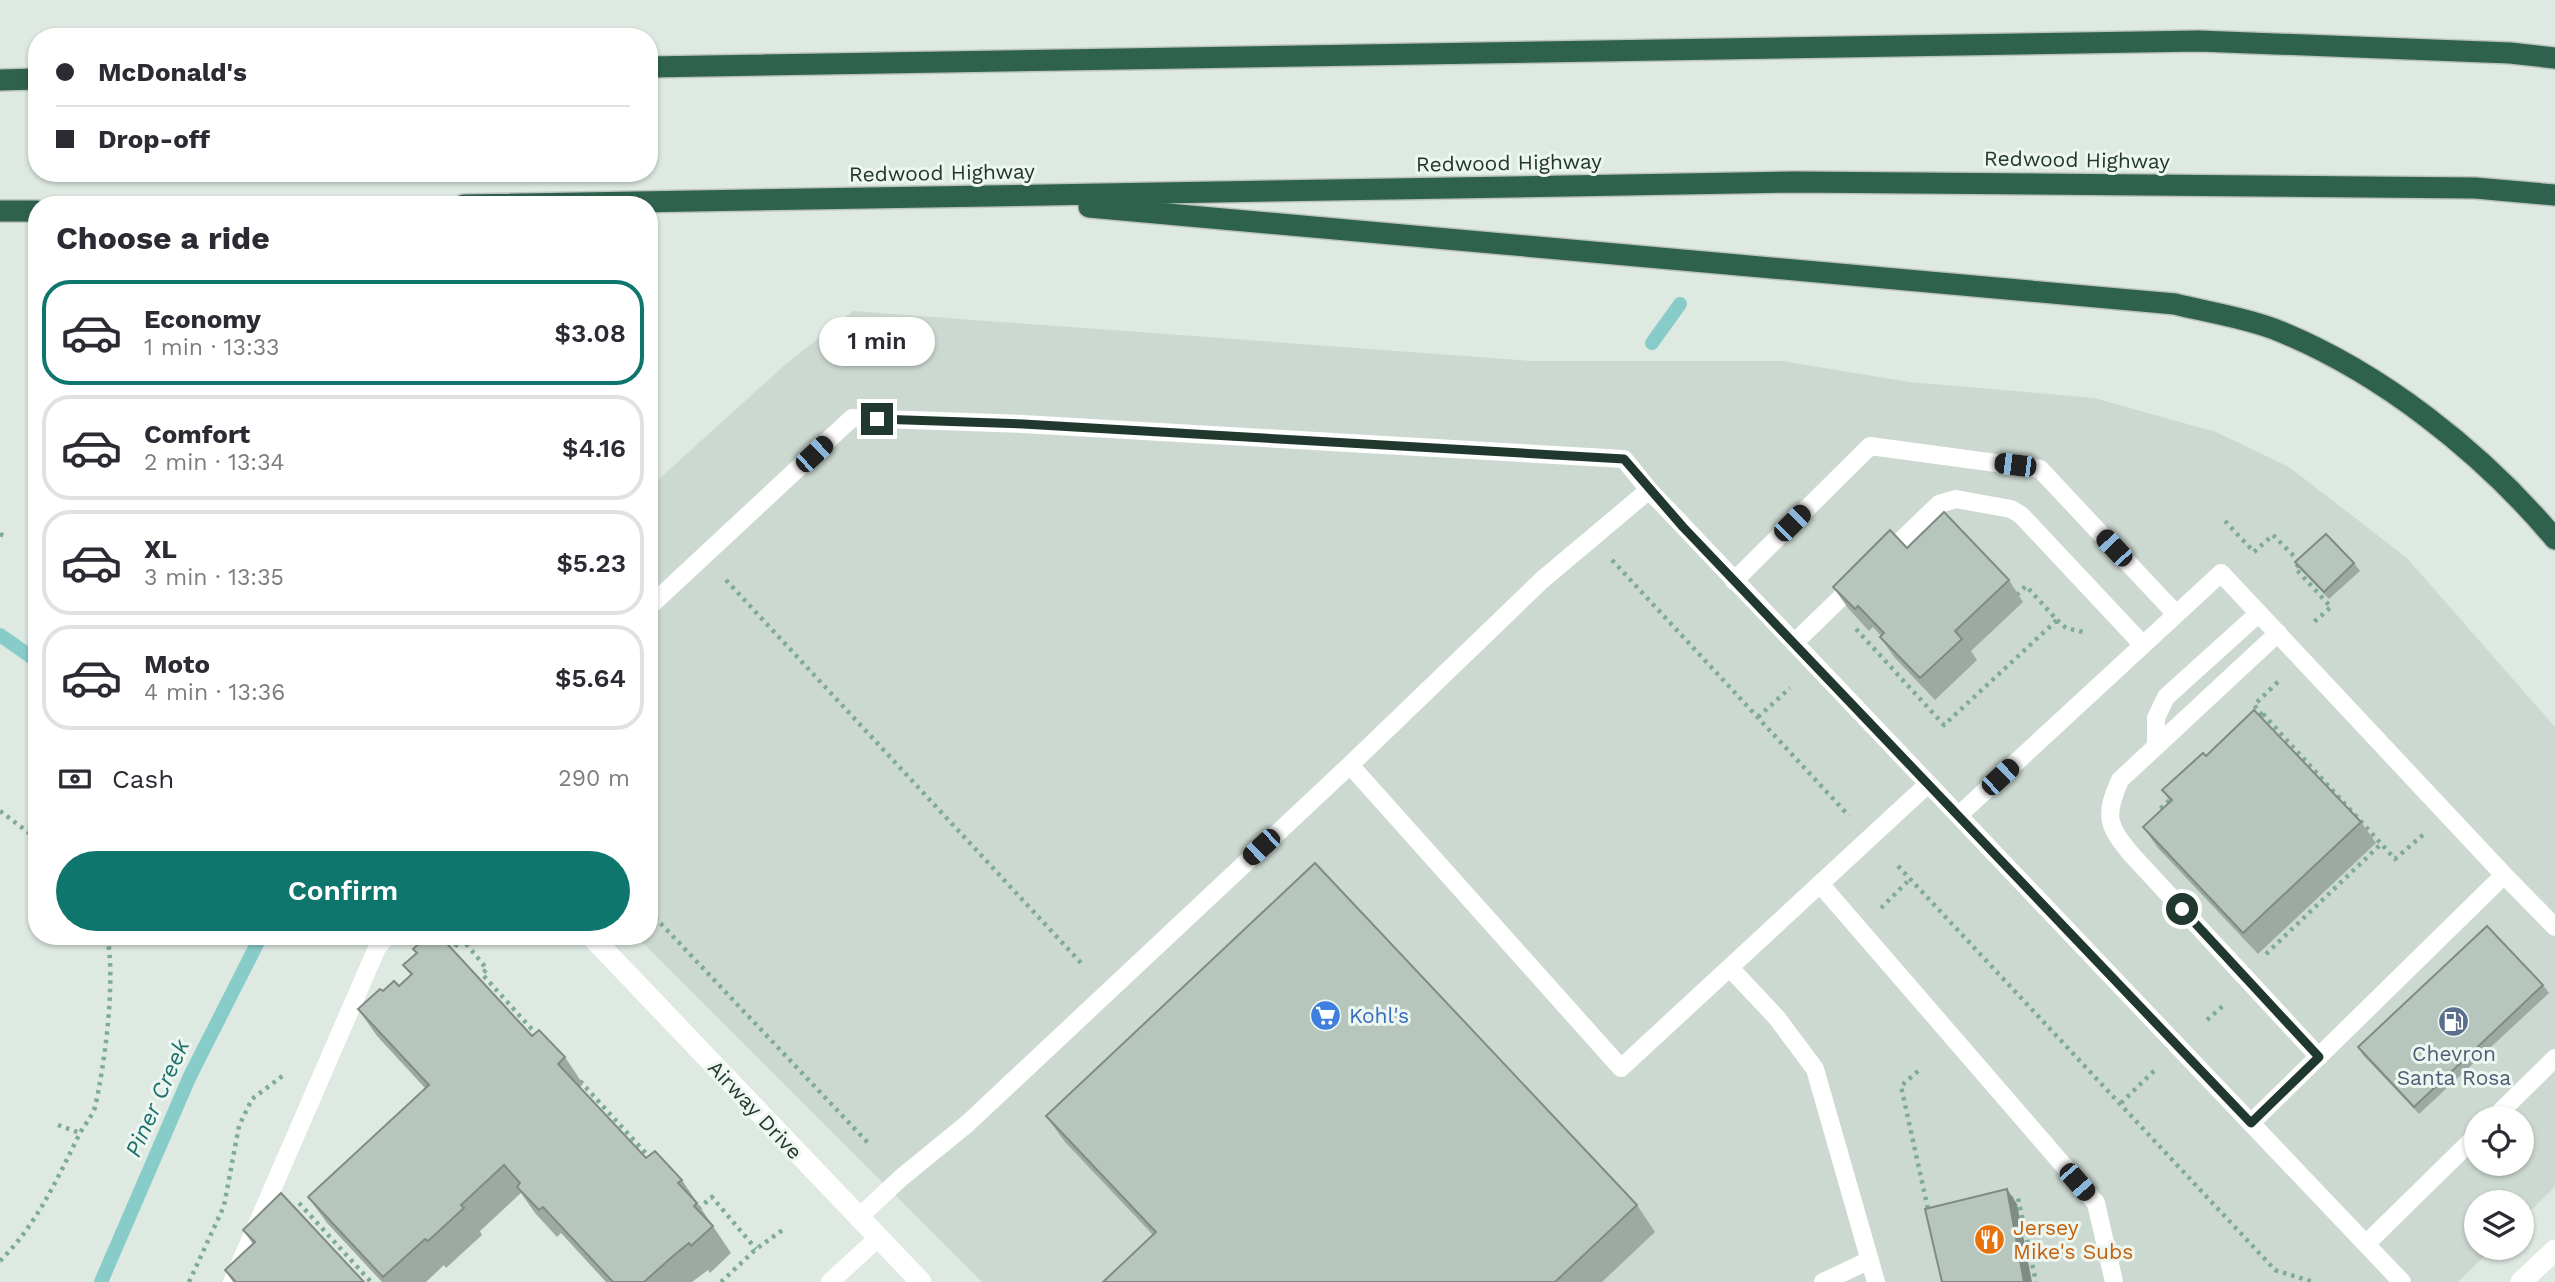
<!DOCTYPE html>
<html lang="en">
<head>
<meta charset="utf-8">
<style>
	:root { --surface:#fff; --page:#f2f2f3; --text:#2b2b33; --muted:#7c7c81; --line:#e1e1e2; --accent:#0f766e }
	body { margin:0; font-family:"Work Sans",sans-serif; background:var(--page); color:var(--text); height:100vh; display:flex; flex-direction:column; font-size:26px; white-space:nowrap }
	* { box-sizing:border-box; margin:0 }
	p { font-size:23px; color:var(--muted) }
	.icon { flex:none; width:38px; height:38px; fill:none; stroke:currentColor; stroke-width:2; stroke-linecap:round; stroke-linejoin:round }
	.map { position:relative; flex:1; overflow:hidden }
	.panel { position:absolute; left:28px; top:196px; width:630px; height:749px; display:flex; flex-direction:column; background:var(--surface); border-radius:28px; box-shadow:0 2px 5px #0004 }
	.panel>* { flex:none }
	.top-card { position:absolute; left:28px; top:28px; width:630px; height:154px; border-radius:28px; box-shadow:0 2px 5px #0004; display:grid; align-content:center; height:154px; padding:0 28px; background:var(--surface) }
	.tools { position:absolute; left:2464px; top:1106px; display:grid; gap:14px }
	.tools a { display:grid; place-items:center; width:70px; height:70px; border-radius:50%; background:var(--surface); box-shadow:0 2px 5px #0004; font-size:35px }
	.end { position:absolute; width:32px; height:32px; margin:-16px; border:9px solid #20382d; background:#fff; box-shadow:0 0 0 4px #fff }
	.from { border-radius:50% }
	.bubble { position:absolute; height:49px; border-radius:24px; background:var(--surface); box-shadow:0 2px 5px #0004; font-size:23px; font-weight:600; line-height:49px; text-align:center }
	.car { position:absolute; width:21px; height:42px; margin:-21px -10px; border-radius:9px; box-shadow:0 0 5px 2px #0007; background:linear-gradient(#222 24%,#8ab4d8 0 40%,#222 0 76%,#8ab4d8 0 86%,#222 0) }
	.top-card b { display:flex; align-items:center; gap:24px; height:66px; font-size:26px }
	.top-card b+b { border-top:2px solid var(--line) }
	.top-card i { width:18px; height:18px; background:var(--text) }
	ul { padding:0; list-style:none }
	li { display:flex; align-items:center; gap:21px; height:105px; margin:0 14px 10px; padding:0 14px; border:4px solid var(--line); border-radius:28px }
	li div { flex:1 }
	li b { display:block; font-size:26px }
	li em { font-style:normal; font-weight:600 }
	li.active { border-color:var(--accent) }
	li>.icon { width:63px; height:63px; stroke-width:1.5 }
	h2 { padding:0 28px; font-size:32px; line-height:84px }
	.pay { display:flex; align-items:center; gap:18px; height:77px; padding:0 28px; font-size:26px }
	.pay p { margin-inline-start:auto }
	.primary-button { display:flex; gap:14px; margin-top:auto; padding:14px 28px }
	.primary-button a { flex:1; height:80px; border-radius:42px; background:var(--accent); color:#fff; font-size:28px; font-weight:600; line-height:80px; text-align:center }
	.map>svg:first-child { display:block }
</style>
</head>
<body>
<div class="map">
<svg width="2555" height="1282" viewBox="0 0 2555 1282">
	<rect width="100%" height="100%" fill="#dee9e2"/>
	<path fill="#ccd9d1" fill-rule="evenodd" d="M853 311 1532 361H1782L1910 382 2094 398 2216 432 2289 467 2407 558 2555 727V1187L2522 1219V1202H2476V1248H2493L2458 1282H982L636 936H649V488L787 363ZM2476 1118H2522V1164H2476Z"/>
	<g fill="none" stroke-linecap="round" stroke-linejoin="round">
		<path stroke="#88ccca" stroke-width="14" d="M1652 343 1680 304
			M0 635 37 661
			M101 1282 190 1076 261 936"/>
		<defs>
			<path id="motorway" d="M649 67 2199 41 2510 53 2555 58
				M0 80 37 79
				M464 205 1794 182 2475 188 2555 195
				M1089 207 2175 304C2207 312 2243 317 2274 329 2380 371 2482 452 2555 539
				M0 211H37"/>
		</defs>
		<use href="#motorway" stroke="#bcc3c0" stroke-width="24"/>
		<path stroke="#80ab95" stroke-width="4.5" stroke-dasharray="3.5 5" stroke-linecap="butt" d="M2225 521 2254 552 2273 535 2301 563 2295 568 2331 607 2314 622
			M0 534 7 537
			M1612 560 1849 816
			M726 580 1082 964
			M2057 620 2066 628 2087 633
			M1856 629 1944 725 2057 620 2026 586 2017 595
			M2263 714 2395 859 2424 834
			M2262 715 2254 705 2280 680
			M1758 717 1790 688
			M0 811 37 839
			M2163 815 2159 810 2173 797
			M1898 866 2275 1270 2313 1282
			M1881 908 1910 879
			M649 911 870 1145
			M449 953 462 939 487 969 482 974 538 1036
			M2266 954 2381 844
			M2207 1020 2225 1004
			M1918 1071 1901 1086 1929 1214
			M580 1081 652 1160
			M2121 1103 2156 1069
			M58 1125 80 1133
			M2010 1199 2018 1198 2036 1282
			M299 1203 371 1282
			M698 1209 712 1197 756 1249
			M0 1261C37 1224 56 1181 79 1135 84 1125 92 1117 95 1107 105 1064 116 979 107 936
			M189 1282 224 1206 239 1126 252 1099 285 1074
			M721 1282 756 1249 784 1229"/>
		<path stroke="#fff" stroke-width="18" d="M1649 490 2402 1282
			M1884 557 1939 504 1956 499 2011 509 2021 515 2143 645
			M1734 581 1870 446 2040 469 2176 614
			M649 607 852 418 1023 424 1624 459 1649 490 1542 580 1350 765
			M2278 633 2120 780C2104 816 2107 825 2132 855L2319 1057
			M1794 643 1856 583
			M2156 747V718L2166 697 2259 613
			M1959 815 2221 573 2504 875 2251 1123
			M2504 875 2555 927
			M1821 885 2096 1203 2114 1282
			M1731 969 1777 1018 1815 1069 1876 1282
			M2494 1118 2555 1058
			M858 1218 902 1177 967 1124 1350 765 1621 1068 1928 784
			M2366 1244 2476 1136
			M232 1282 377 948 387 936
			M830 1282 878 1238
			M1823 1282 1870 1260"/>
		<path stroke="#fff" stroke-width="21" d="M591 936 921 1282"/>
		<path stroke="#fff" stroke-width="21" d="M2521 1282 2555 1250"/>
		<use href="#motorway" stroke="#2e624d" stroke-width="21"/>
	</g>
	<path fill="#9daaa3" d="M1907 548 2009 580 2023 602 1971 651 1977 660 1935 700 1895 658 1880 637 1881 636 1873 627 1869 631 1848 608 1833 587Z
		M2295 562 2354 563 2360 571 2329 599 2301 570Z
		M2206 756 2361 822 2376 843 2258 954 2158 848 2143 827 2170 801 2162 790Z
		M413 949 532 1036 565 1057 583 1084 580 1087 646 1158 682 1180 731 1253 710 1273 708 1270 692 1282H606L561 1233 557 1237 535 1213 521 1193 480 1231 482 1235 446 1268 444 1265 426 1282H382L327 1223 308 1197 425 1088 377 1036 358 1009 383 991 399 986 411 975 403 965 416 953Z
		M2543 985 2549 993 2419 1114 2363 1055 2358 1047Z
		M1046 1116 1637 1205 1655 1232 1602 1282H1103L1153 1235 1065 1142Z
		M243 1230 364 1282H233L225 1270 253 1244Z"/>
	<path fill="#808b84" d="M2007 1189 2017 1204 2032 1282H2024Z"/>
	<path fill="#b7c6bd" stroke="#808b84" stroke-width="2" d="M1944 512 2009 580 1955 631 1962 639 1920 678 1880 637 1884 633 1858 606 1855 609 1833 587 1890 530 1907 548Z
		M2326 534 2354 563 2324 592 2295 562Z
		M2254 710 2361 822 2243 933 2143 827 2172 800 2162 790 2203 753 2206 756Z
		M1315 863 1637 1205 1555 1282H1103L1156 1232 1046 1116Z
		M2487 926 2543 985 2414 1107 2358 1047Z
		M427 936H440L532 1036 539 1030 565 1057 558 1064 646 1158 655 1151 682 1180 678 1183 697 1203 694 1206 713 1226 691 1246 689 1243 673 1256 644 1282H613L543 1207 539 1210 517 1187 520 1183 504 1165 461 1205 464 1208 428 1241 425 1239 383 1277 308 1197 429 1085 358 1009 380 989 383 991 394 981 399 986 412 974 403 965 417 953 413 949Z
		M2007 1189 2024 1282H1942L1925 1209Z
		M281 1193 364 1282H236L225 1270 255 1242 243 1230Z"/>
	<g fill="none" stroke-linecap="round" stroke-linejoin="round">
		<path stroke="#20382d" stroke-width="9" d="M877 419 1023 424 1624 459 1683 527 2251 1123 2319 1057 2182 909"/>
	</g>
	<defs>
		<symbol id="supermarket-disc" viewBox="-11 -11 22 22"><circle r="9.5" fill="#3f7fe0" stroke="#eef6f1"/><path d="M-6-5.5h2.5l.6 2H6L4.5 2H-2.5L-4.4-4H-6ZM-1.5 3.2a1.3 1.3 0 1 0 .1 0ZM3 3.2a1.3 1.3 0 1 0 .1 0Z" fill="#fff"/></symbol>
		<symbol id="fuel-disc" viewBox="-11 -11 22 22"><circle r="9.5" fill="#5c6f8a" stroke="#eef6f1"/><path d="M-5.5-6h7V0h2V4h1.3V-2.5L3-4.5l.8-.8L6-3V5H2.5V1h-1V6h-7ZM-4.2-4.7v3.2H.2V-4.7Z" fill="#fff"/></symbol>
		<symbol id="restaurant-disc" viewBox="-11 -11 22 22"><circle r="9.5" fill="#e8710a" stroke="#eef6f1"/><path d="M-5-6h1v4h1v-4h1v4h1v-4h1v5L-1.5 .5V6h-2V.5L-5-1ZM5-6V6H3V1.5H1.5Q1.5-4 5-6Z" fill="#fff"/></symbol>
	</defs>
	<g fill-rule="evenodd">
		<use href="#supermarket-disc" x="1308" y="998" width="35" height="35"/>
		<use href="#fuel-disc" x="2436" y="1004" width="35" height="35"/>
		<use href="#restaurant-disc" x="1972" y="1222" width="35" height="35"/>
	</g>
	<g text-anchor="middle" stroke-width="6" stroke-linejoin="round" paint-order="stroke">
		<g font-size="21" fill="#20382d" stroke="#eef6f1">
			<text transform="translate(2077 160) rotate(1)" y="7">Redwood Highway</text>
			<text transform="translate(1509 163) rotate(-1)" y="7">Redwood Highway</text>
			<text transform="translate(942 173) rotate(-1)" y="7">Redwood Highway</text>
			<text transform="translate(755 1110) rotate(47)" y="7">Airway Drive</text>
		</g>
		<g font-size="21" fill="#366cbe" stroke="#eef6f1" text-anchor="start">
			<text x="1349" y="1023">Kohl's</text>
		</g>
		<g font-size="21" fill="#4e5e75" stroke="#eef6f1">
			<text x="2454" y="1061">Chevron<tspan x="2454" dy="24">Santa Rosa</tspan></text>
		</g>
		<g font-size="21" fill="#c56008" stroke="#eef6f1" text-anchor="start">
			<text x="2013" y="1235">Jersey<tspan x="2013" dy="24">Mike's Subs</tspan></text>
		</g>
		<g font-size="23" font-style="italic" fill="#1e706e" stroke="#eef6f1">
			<text transform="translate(157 1098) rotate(-66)" y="8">Piner Creek</text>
		</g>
	</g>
</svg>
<div class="tools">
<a><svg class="icon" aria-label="locate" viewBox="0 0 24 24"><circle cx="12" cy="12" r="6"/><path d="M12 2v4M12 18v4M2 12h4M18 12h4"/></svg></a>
<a><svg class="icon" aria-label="layers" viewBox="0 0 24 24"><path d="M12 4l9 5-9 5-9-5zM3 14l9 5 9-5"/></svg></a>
</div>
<i class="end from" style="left:2182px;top:909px"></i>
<i class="end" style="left:877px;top:419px"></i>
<div class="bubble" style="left:819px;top:317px;width:116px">1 min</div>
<i class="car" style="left:814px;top:454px;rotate:47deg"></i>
<i class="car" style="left:2015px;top:465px;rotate:277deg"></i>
<i class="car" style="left:1792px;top:523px;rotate:45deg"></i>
<i class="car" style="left:2114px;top:548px;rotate:317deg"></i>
<i class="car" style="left:2000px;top:777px;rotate:47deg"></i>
<i class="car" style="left:1261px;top:847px;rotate:227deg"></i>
<i class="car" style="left:2077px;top:1182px;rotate:139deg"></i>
<div class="top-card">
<b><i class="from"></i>McDonald's</b>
<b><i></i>Drop-off</b>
</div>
<section class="panel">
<h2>Choose a ride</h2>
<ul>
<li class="active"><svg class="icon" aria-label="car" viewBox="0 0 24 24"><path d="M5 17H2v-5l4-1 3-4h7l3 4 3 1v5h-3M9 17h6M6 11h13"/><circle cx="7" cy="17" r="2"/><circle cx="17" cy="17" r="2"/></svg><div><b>Economy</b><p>1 min · 13:33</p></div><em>$3.08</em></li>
<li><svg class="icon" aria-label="car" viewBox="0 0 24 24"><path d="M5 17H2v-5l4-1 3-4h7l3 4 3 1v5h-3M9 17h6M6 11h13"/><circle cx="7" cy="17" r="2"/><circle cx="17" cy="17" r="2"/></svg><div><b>Comfort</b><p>2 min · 13:34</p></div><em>$4.16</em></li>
<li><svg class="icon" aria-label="car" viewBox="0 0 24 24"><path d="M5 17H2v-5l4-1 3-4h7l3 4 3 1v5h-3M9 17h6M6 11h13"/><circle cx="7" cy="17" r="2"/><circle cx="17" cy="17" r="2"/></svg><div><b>XL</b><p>3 min · 13:35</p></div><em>$5.23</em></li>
<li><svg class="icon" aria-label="car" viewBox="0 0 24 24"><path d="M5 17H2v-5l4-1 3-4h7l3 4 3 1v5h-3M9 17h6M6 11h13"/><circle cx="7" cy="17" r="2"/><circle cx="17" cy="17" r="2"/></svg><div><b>Moto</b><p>4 min · 13:36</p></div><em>$5.64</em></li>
</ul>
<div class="pay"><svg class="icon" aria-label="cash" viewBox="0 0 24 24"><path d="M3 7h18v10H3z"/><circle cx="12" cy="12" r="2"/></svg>Cash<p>290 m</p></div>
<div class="primary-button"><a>Confirm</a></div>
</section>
</div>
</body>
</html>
